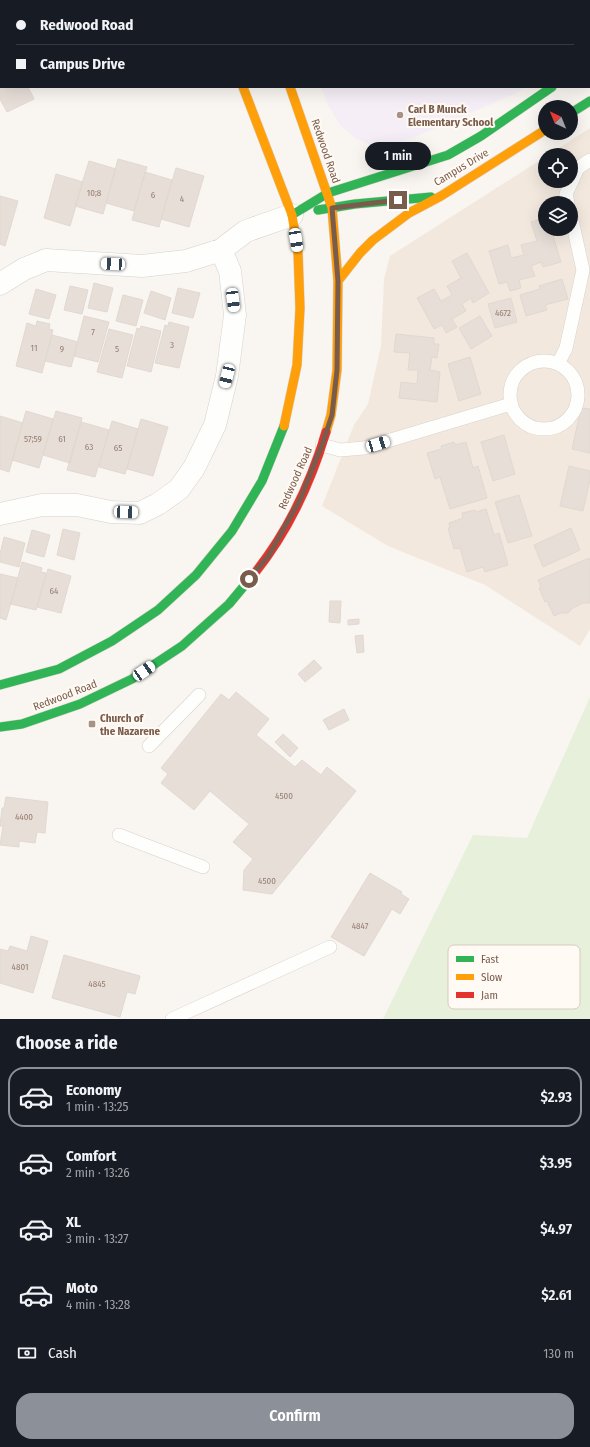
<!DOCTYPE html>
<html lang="en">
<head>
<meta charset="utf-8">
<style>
	:root { --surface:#171b24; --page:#242831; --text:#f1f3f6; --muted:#9ea1a6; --line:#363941; --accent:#8c9099 }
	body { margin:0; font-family:"Fira Sans Condensed",sans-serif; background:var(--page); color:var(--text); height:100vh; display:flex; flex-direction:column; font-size:15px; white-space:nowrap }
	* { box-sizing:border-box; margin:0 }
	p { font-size:13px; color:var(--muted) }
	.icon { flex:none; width:22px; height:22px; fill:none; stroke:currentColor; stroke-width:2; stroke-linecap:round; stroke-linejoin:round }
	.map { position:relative; height:1019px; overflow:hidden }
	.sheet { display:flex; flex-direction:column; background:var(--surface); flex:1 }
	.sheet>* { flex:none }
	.banner { position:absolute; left:0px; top:0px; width:590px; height:88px; box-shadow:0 4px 16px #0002; display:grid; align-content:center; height:88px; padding:0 16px; background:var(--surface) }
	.needle { width:26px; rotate:317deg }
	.fabs { position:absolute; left:538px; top:100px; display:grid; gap:8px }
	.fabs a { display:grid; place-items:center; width:40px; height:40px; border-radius:50%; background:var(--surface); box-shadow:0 4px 16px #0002; font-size:20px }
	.end { position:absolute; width:18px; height:18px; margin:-9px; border:5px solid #7a5c4d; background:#fff; box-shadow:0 0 0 2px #fff }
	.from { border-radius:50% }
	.bubble { position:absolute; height:28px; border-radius:14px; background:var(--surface); box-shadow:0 4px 16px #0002; font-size:13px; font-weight:600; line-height:28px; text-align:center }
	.car { position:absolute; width:12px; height:24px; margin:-12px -6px; border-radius:5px; box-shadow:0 0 3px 1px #0007; background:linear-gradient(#fff 24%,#345 0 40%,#fff 0 76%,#345 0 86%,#fff 0) }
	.banner b { display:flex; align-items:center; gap:14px; height:38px; font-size:15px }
	.banner b+b { border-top:1px solid var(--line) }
	.banner i { width:10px; height:10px; background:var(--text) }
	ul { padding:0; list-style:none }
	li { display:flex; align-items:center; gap:12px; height:60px; margin:0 8px 6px; padding:0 8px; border:2px solid transparent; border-radius:16px }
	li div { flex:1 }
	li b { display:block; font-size:15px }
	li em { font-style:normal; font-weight:600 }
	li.selected { border-color:var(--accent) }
	li>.icon { width:36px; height:36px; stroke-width:1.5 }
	h2 { padding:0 16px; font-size:18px; line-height:48px }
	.pay { display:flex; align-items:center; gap:10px; height:44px; padding:0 16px; font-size:15px }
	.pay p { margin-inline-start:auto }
	.primary-button { display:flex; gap:8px; margin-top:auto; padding:8px 16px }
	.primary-button a { flex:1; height:46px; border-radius:16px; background:var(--accent); color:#fff; font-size:16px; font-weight:600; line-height:46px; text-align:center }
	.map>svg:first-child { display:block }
</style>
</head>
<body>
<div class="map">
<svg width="590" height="1019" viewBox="0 0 590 1019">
	<rect width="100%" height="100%" fill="#f9f5f0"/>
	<path fill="#f2e8de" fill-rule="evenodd" d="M590 128V629L580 646 485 585 388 546 322 506 354 425 368 404 381 346 384 279 390 256 545 157V181H571V155H548ZM545 203H571V229H545Z"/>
	<path fill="#f6eef6" d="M286 0H590V47H589V1Z
		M321 87H525L514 94 413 138 378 147 356 139 340 125 328 105Z"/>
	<path fill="#e7f0db" d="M590 697V1019H383L473 835 527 838Z"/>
	<path fill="#e6ded7" stroke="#e2d8d2" d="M39 0H93L95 1H39Z
		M0 50 1 87H28L34 99 7 112 0 99Z
		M118 159 147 167 134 211 106 203Z
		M89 161 116 169 103 214 75 206Z
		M176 168 204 176 189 227 161 219Z
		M145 172 172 180 159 227 132 220Z
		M56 174 83 182 70 226 44 218Z
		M0 196 18 201 5 246 0 244Z
		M545 218V229H551L561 262 543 267 541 262 531 266 535 276 519 280 521 288 510 291 507 282 499 284 489 251 508 245 511 258 524 255 521 245 537 241 531 222Z
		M467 253 489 293 473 303 471 298 462 304 466 311 452 319 457 327 446 333 442 325 434 329 417 298 434 289 441 301 452 295 447 286 461 278 452 261Z
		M562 279 568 299 545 305 547 310 526 316 520 295 540 289 539 286Z
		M94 283 113 288 107 312 88 308Z
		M70 286 88 290 82 314 64 310Z
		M178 288 200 293 193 318 172 313Z
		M36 289 56 295 49 319 29 314Z
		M151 291 171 298 165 320 144 313Z
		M123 295 143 300 136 326 116 321Z
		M511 298 517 322 495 328 488 304Z
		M84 316 109 322 98 362 74 356Z
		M480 316 492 336 471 349 459 328Z
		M37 321 50 324 49 329 53 330 42 373 16 366 27 323 36 326Z
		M169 322 189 327 179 368 155 363 165 325 168 326Z
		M141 326 161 331 151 372 127 366 137 328 140 329Z
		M109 329 133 335 122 378 97 372Z
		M396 334 434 338V344H439L437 358 432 357 430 370 440 372 437 402 399 398 401 382 417 384 418 370H408L410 353 394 352Z
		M52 335 78 342 71 367 45 361Z
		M470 357 481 394 459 401 448 364Z
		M581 408 590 409V453L572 449Z
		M26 411 53 419 39 468 12 460Z
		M56 411 82 418 70 463 43 455Z
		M0 416 23 423 9 472 0 469Z
		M141 419 168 427 153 476 127 469Z
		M112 421 138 429 125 474 99 467Z
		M81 422 109 430 95 477 67 470Z
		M504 435 515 474 493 481 481 442Z
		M454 442 455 445 466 442 473 468 478 466 487 498 450 509 440 477 435 479 427 453 442 449 441 446Z
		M569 466 590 471V480L583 511 560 506Z
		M519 495 532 536 508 543 495 502Z
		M486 509 494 535 499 533 508 565 485 572 483 567 467 572 460 548 454 549 448 528H450L449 523 463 518 462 513 475 510 476 512Z
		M571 528 580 550 543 567 534 545Z
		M63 529 80 533 74 560 57 555Z
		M32 530 50 535 44 557 26 552Z
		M4 537 25 543 19 567 0 562V554Z
		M589 558 590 561V603H583L573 608 568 613H561L554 616 547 601 545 602 539 588 541 587 538 580Z
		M22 562 42 568 41 572 46 573 36 610 11 604Z
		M48 569 71 576 61 613 37 607Z
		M0 574 18 578 6 620 0 618Z
		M330 601H341L340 623 329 622Z
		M359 619V624L348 625V620Z
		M363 635 364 652 357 653 355 636Z
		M314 660 322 668 305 682 298 674Z
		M236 692 269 719 256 735 295 767 302 760 321 775 327 767 356 791 272 894 243 890 244 870 253 859 233 842 249 824 210 791 194 810 161 783 168 774 161 768 221 694 229 700Z
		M344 709 349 720 329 730 323 720Z
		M283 734 298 748 290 757 275 742Z
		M6 797 48 802 45 833 37 832 35 843 19 841V847L0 845 3 826H0L2 808H4Z
		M370 873 402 892 401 894 409 899 400 914 392 909 364 956 331 937Z
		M31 936 48 941 33 993 0 983V949L8 951 10 946 27 951Z
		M64 955 140 976 135 994 127 992 120 1017 52 998Z"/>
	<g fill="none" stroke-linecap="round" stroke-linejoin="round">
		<defs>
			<path id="lane" d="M568 203 566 194 578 168 590 160
				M510 395a34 34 0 1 1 68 0a34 34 0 1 1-68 0Z
				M558 364 566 348 583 270 571 216
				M322 445 340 450 364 448 511 404
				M149 746 199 695
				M119 835 203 867
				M172 1019 330 947"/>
			<path id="street" d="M221 250 246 231 292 215
				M0 284 24 269 46 260 142 266 186 261 221 250 230 271 235 315 227 376 215 425 194 468 179 489 158 504 140 513 111 512 77 505H42L0 514"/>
			<path id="fast" d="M210 0V1
				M571 113 590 101
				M318 210 355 204 431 197
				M292 215 328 193 448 155 481 136 552 87
				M0 685 59 669 112 641 158 610 196 575 232 531 262 481 284 426
				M0 727 22 724 80 704 132 679 182 646 229 604 254 574"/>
			<path id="slow" d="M243 87 292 215 298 252 300 308 297 365 284 426
				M290 87 332 208 338 281 337 370 331 415 326 432
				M338 281 360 253 373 240 409 213 441 196 545 130"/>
			<path id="jam" d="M257 0V1
				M589 61H590
				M254 574C287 533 311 482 326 432"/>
		</defs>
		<use href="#lane" stroke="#d7d1cb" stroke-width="14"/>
		<use href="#street" stroke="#d7d1cb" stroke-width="23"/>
		<use href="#fast" stroke="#d9d2cb" stroke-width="10"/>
		<use href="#slow" stroke="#d9d2cb" stroke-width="10"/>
		<use href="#jam" stroke="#d9d2cb" stroke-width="10"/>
		<use href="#lane" stroke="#fefefd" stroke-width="13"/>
		<use href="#street" stroke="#fefefd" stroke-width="22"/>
		<use href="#fast" stroke="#30b455" stroke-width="9"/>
		<use href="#slow" stroke="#ff9f0a" stroke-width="9"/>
		<use href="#jam" stroke="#e5322d" stroke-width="9"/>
	</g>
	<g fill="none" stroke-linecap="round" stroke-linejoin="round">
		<path stroke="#7a5c4d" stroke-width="5" d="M249 579 269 555 300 500 322 445 332 415 337 370 338 281 332 208 398 200"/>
	</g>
	<g fill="#a69286" stroke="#fffaf3" stroke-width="1.5">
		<circle cx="400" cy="115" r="4"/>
		<rect x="88" y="720" width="8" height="8" rx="2"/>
	</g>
	<g text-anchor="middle" stroke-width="4" stroke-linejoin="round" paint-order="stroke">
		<g font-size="9" fill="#977e72">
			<text x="94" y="196">10;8</text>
			<text x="153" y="198">6</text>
			<text x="182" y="202">4</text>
			<text x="503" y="316">4672</text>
			<text x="93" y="335">7</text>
			<text x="172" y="348">3</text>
			<text x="34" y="351">11</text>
			<text x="62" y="352">9</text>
			<text x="117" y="352">5</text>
			<text x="33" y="442">57;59</text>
			<text x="62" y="442">61</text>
			<text x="89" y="450">63</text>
			<text x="118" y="451">65</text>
			<text x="54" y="594">64</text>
			<text x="284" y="799">4500</text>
			<text x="24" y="820">4400</text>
			<text x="267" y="884">4500</text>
			<text x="360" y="929">4847</text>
			<text x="20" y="970">4801</text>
			<text x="97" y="987">4845</text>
		</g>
		<g font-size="11" font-weight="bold" fill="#7a5c4d" stroke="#fffaf3" text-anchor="start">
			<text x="408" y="113">Carl B Munck<tspan x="408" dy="13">Elementary School</tspan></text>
			<text x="100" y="722">Church of<tspan x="100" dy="13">the Nazarene</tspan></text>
		</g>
		<g font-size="11" fill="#7a5c4d" stroke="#fffaf3">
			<text transform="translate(326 151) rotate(71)" y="4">Redwood Road</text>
			<text transform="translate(461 167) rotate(-31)" y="4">Campus Drive</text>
			<text transform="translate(295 478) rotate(-66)" y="4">Redwood Road</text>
			<text transform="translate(65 695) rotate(-21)" y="4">Redwood Road</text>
		</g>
	</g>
	<rect x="448" y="945" width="132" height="64" rx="6" fill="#fffaf3" stroke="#d7cbc1" stroke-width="1"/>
	<rect x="456" y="956" width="18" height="6" fill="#30b455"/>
	<rect x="456" y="974" width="18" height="6" fill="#ff9f0a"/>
	<rect x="456" y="992" width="18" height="6" fill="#e5322d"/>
	<g font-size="11" fill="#7a5c4d">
		<text x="481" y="963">Fast</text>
		<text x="481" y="981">Slow</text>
		<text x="481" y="999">Jam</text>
	</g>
</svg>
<div class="fabs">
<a><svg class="needle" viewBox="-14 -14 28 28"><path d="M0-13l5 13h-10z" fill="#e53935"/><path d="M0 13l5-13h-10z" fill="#9ea1a6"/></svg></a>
<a><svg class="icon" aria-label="locate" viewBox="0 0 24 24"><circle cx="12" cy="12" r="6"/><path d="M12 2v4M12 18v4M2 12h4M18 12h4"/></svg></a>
<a><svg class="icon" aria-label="layers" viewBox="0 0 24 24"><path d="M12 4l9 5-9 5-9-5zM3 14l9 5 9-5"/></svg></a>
</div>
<i class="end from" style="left:249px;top:579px"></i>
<i class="end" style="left:398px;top:200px"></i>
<div class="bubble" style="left:365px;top:142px;width:66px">1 min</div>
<i class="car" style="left:296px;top:240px;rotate:171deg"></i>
<i class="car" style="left:113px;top:264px;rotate:273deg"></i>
<i class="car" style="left:233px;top:300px;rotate:173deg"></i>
<i class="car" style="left:227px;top:376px;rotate:194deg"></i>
<i class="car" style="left:378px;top:444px;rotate:73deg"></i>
<i class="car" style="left:126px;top:512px;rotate:92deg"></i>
<i class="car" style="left:144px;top:671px;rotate:56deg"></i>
<div class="banner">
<b><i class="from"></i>Redwood Road</b>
<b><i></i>Campus Drive</b>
</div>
</div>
<section class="sheet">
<h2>Choose a ride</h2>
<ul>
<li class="selected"><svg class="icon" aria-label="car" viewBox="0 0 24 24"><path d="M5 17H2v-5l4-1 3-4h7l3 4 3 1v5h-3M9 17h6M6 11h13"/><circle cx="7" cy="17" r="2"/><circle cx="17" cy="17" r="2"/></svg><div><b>Economy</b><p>1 min · 13:25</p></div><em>$2.93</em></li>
<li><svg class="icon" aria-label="car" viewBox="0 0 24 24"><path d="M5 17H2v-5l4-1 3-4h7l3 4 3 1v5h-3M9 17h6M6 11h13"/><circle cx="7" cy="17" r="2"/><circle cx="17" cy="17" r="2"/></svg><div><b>Comfort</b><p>2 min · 13:26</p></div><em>$3.95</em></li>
<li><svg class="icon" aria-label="car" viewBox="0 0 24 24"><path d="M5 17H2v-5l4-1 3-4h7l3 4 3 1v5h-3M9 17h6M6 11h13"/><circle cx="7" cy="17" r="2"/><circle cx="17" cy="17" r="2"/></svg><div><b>XL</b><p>3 min · 13:27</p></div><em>$4.97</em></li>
<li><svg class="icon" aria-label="car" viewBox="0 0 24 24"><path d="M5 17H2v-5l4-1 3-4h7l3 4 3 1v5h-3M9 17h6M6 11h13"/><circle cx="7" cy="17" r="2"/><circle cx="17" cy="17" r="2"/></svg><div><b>Moto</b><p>4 min · 13:28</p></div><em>$2.61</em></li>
</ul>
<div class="pay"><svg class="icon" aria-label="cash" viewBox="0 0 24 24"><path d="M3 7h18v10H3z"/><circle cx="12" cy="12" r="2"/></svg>Cash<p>130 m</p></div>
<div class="primary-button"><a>Confirm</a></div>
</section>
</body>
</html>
